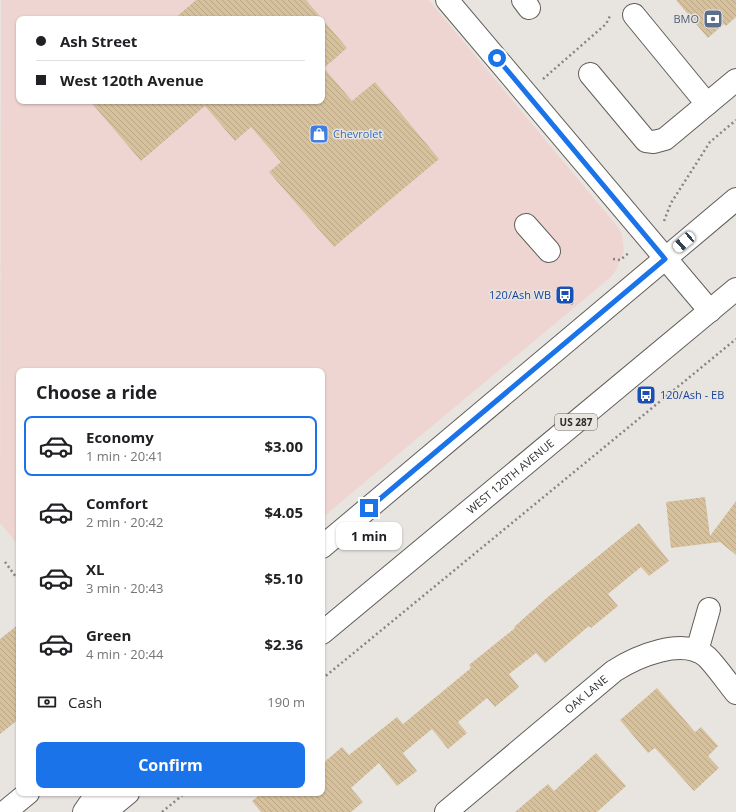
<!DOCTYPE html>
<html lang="en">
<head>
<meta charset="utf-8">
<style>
	:root { --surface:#fff; --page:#f2f2f2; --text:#202124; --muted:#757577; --line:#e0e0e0; --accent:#1a73e8 }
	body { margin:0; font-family:"Open Sans",sans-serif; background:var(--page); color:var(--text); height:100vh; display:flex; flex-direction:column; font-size:15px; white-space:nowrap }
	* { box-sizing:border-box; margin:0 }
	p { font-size:13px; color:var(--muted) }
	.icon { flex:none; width:22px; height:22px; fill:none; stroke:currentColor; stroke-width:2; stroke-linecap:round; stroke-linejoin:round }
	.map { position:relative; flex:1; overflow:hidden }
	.drawer { position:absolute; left:16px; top:368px; width:309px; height:428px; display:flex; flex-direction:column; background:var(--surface); border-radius:8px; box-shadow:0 1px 3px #0004 }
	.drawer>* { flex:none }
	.banner { position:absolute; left:16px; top:16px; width:309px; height:88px; border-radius:8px; box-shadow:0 1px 3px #0004; display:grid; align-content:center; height:88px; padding:0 20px; background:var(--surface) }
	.end { position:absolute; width:18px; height:18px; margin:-9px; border:5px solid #1a73e8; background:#fff; box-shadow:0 0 0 2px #fff }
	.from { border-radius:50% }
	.bubble { position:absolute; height:28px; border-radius:8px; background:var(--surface); box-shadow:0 1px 3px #0004; font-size:13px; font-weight:700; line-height:28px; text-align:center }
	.car { position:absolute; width:12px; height:24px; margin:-12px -6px; border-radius:5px; box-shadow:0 0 3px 1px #0007; background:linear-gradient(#fff 24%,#345 0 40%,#fff 0 76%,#345 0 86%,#fff 0) }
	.banner b { display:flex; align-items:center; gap:14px; height:38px; font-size:15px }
	.banner b+b { border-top:1px solid var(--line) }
	.banner i { width:10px; height:10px; background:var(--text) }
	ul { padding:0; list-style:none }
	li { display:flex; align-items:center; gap:12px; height:60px; margin:0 8px 6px; padding:0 12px; border:2px solid transparent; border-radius:8px }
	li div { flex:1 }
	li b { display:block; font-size:15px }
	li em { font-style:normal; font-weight:700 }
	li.on { border-color:var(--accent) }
	li>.icon { width:36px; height:36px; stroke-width:1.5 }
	h2 { padding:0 20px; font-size:18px; line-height:48px }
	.pay { display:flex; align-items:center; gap:10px; height:44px; padding:0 20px; font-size:15px }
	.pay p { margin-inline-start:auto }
	.primary-button { display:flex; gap:8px; margin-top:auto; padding:8px 20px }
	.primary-button a { flex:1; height:46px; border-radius:8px; background:var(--accent); color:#fff; font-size:16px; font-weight:700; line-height:46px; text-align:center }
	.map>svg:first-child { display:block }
</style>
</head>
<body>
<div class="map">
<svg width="736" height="812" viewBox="0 0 736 812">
	<defs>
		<pattern id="building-back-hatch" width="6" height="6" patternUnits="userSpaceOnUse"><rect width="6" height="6" fill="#d6c19c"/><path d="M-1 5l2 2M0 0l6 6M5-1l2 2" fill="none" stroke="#b8a687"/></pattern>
	</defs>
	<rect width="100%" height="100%" fill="#e8e5e1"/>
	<path fill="#efd5d2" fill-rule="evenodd" d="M1 0H429L617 226 622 234 624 251 616 270 611 277 322 518V371H19V546L0 523ZM19 19H322V101H19Z"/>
	<path fill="url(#building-back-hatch)" d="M196 0H306L347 48 324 68 352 101 375 82 439 159 334 247 269 172 281 162 251 127 235 141 205 106 141 161 90 101H322V19H174Z
		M676 0H736V17L726 26 724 24 708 38Z
		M705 497 710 536 736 501V555L720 542 671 548 666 502Z
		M639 523 669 561 649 576 641 567 608 594 618 606 591 628 589 626 545 663 536 653 509 674 519 687 495 707 487 698 458 722 467 733 448 749 432 729 403 753 417 771 397 786 379 763 351 788 363 802 351 812H261L252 801 262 793H322V764L342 747 349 755 397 717 403 724 471 668 469 665 515 628 514 627 549 596Z
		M19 624V719L0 734V639Z
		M657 688 695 732 701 727 718 746 708 756 719 768 694 791 655 748 648 753 620 720Z
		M596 753 626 786 597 812H515L548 784 554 791Z"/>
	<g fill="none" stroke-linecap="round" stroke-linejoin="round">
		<defs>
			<g id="minor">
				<path d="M447 0 710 311"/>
				<path d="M523 0 529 8"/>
				<path d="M634 15 707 104"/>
				<path d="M590 74 646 141 654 142 665 139 736 80"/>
				<path d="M526 225 549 251"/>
				<path d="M697 651 709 609"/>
				<path id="s1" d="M446 812 614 671C636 657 683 636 707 657 716 666 727 682 736 693"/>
			</g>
			<g id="major">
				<path d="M322 547 736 199"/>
				<path id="s2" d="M322 633 736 289"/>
				<path d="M5 812 28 793"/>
				<path d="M84 812 97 793"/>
				<path d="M105 812 128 793"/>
			</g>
		</defs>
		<use href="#minor" stroke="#605e5a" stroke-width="24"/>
		<use href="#major" stroke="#605e5a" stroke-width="24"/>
		<path stroke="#878582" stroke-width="2.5" stroke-dasharray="2 3" stroke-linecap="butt" d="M543 79 606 24 610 16
			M664 221 671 203 710 142 736 120
			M613 259 620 260 630 252
			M565 295 574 306
			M5 562 19 581
			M322 679 736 339
			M162 812 185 793"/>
		<use href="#minor" stroke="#fff" stroke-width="22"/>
		<use href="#major" stroke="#fff" stroke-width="22"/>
	</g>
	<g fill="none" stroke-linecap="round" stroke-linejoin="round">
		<path stroke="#1a73e8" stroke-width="5" d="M369 508 665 259 497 58"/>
	</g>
	<defs>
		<symbol id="bank-square" viewBox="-11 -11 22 22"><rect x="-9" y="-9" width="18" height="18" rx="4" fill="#5c6f8a" stroke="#e8e5e1"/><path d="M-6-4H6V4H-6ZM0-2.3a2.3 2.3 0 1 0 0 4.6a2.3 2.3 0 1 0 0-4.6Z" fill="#fff"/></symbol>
		<symbol id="shop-square" viewBox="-11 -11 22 22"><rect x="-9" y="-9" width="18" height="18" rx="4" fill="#3f7fe0" stroke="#e8e5e1"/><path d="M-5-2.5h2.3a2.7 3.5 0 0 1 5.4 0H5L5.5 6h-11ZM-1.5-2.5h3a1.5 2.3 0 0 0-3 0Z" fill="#fff"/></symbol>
		<symbol id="bus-square" viewBox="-11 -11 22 22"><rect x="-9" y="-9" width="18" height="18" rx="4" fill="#1a4fb4" stroke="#e8e5e1"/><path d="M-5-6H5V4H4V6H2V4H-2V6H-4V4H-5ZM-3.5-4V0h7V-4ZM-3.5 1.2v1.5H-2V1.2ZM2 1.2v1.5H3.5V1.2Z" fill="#fff"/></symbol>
	</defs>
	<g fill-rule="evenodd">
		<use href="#bank-square" x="702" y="8" width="22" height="22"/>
		<use href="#shop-square" x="308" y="123" width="22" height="22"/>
		<use href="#bus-square" x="554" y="284" width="22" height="22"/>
		<use href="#bus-square" x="635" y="384" width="22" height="22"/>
	</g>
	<g text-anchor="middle" stroke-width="3" stroke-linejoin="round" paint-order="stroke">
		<rect fill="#e8e5e1" stroke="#656462" stroke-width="1" x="555" y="414" width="42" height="16" rx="3"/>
		<g font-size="10" font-weight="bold" fill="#2d2c2b">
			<text x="576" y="426">US 287</text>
		</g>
		<g font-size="11" fill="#4e5e75" stroke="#e8e5e1" text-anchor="end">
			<text x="699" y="23">BMO</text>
		</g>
		<g font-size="11" fill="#366cbe" stroke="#e8e5e1" text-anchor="start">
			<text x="333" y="138">Chevrolet</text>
		</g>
		<g font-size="11" fill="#164399" stroke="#e8e5e1" text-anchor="end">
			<text x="551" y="299">120/Ash WB</text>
			<text x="660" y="399" text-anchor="start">120/Ash - EB</text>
		</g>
		<g font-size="11" fill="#2d2c2b" stroke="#e8e5e1">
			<text dy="4" stroke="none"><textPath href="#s2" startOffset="245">WEST 120TH AVENUE</textPath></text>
			<text dy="4" stroke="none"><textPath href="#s1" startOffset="183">OAK LANE</textPath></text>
		</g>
	</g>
</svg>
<i class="end from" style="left:497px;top:58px"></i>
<i class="end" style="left:369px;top:508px"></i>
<div class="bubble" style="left:336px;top:522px;width:66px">1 min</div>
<i class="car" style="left:684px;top:242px;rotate:229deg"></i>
<div class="banner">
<b><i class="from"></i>Ash Street</b>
<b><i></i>West 120th Avenue</b>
</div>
<section class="drawer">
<h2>Choose a ride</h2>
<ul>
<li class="on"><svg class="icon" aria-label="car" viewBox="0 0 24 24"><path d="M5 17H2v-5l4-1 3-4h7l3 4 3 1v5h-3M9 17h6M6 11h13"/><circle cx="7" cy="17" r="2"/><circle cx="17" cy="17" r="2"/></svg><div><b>Economy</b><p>1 min · 20:41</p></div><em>$3.00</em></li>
<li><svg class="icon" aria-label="car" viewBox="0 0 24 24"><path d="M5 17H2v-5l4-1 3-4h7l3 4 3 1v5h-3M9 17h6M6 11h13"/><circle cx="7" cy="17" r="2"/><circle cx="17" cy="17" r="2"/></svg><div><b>Comfort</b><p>2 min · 20:42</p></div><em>$4.05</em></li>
<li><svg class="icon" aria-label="car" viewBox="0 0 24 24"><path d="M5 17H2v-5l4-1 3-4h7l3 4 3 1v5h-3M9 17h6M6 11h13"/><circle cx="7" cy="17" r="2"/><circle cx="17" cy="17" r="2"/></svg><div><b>XL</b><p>3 min · 20:43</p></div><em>$5.10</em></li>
<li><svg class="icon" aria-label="car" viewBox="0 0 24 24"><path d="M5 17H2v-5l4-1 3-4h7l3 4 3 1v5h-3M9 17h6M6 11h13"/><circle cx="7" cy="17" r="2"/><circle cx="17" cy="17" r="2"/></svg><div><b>Green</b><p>4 min · 20:44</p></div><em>$2.36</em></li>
</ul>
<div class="pay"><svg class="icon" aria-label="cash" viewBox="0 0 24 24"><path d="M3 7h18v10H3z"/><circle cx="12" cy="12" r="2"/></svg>Cash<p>190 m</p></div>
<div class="primary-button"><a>Confirm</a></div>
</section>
</div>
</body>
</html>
